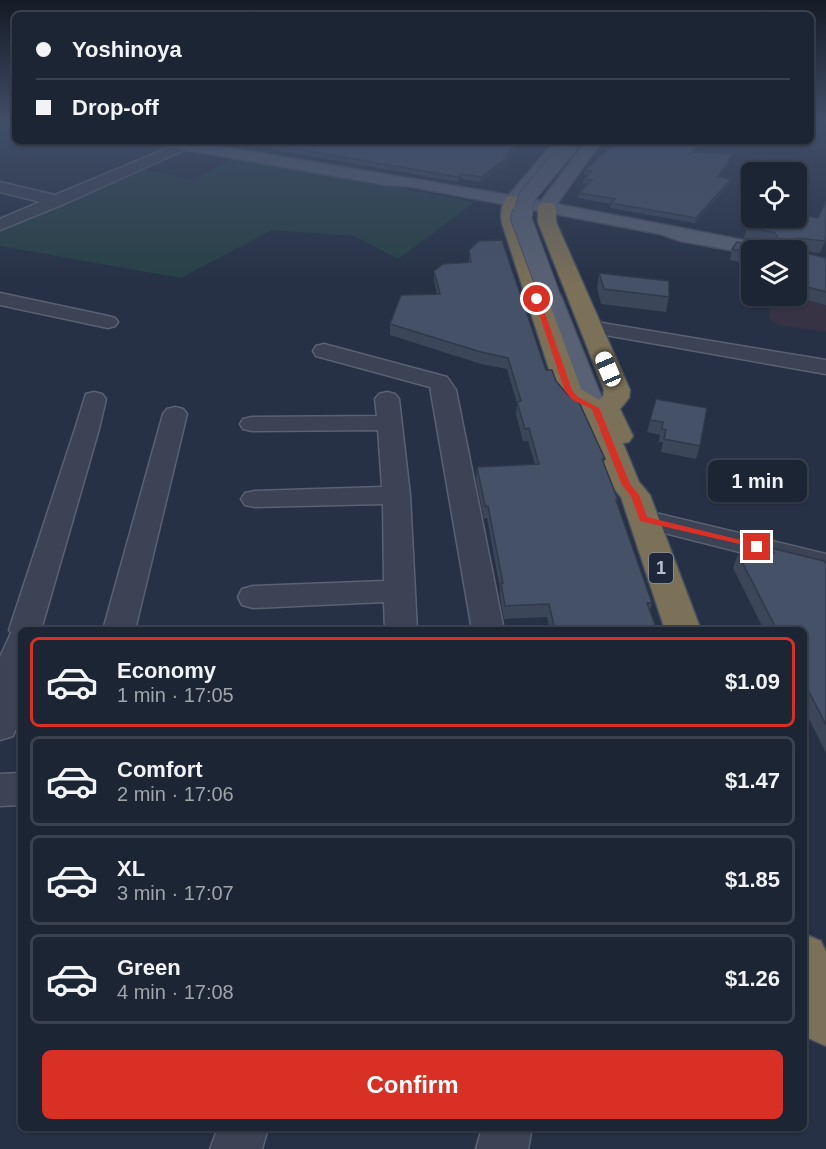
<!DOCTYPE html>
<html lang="en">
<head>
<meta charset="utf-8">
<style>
	:root { --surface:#1c2534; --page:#252d3c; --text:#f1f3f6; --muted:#a0a5ac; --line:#3a424f; --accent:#d93025 }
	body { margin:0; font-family:Helvetica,sans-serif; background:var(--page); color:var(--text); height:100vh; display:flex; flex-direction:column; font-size:22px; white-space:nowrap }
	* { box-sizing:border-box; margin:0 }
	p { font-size:20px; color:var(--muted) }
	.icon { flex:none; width:33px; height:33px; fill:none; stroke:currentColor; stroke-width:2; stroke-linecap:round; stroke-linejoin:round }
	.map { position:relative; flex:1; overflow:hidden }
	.details { position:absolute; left:18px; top:627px; width:789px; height:504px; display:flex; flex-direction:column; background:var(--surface); border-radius:9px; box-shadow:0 2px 4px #0004,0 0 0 2px var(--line) }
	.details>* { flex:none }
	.guide { position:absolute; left:12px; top:12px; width:802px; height:132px; border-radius:9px; box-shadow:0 2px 4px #0004,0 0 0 2px var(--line); display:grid; align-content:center; height:132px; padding:0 24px; background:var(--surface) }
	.tools { position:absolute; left:741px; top:162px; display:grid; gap:12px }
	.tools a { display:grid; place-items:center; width:66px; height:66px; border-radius:9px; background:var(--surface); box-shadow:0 2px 4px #0004,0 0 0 2px var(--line); font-size:30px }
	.end { position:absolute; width:27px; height:27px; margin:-14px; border:8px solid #d93025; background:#fff; box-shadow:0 0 0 3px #fff }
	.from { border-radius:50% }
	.bubble { position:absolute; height:42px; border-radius:9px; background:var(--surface); box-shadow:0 2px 4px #0004,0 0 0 2px var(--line); font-size:20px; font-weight:600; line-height:42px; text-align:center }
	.car { position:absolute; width:18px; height:36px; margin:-18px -9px; border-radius:8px; box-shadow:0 0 4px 2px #0007; background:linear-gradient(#fff 24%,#345 0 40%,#fff 0 76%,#345 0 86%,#fff 0) }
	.guide b { display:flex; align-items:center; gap:21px; height:57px; font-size:22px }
	.guide b+b { border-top:2px solid var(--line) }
	.guide i { width:15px; height:15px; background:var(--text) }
	ul { padding:10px 0 0; list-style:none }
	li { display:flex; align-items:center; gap:18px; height:90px; margin:0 12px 9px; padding:0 12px; border:3px solid var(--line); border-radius:9px }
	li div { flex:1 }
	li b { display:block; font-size:22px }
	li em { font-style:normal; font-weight:600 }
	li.selected { border-color:var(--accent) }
	li>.icon { width:54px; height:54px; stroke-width:1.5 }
	.button { display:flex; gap:12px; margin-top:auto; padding:12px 24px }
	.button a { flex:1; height:69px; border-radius:9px; background:var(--accent); color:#fff; font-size:24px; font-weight:600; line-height:69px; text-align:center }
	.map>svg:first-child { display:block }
</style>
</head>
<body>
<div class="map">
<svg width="826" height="1149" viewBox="0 0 826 1149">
	<rect width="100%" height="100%" fill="#263145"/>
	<path fill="#373345" d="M826 264V332L778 325 769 319 770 296H796Z"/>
	<path fill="#284046" d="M236 157 475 202 398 259 354 236 272 230 181 278 0 246V231L142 169 193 180Z"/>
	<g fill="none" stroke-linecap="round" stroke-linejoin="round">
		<defs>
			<path id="minor" d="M185 141 191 145 189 148 64 204 0 230V219L40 202 0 192V182L55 195Z
				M0 293 108 316 115 318 118 322 115 326 108 328 0 305Z
				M590 321 826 360V374L583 331 580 327 583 323Z
				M324 344 447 377 456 390 504 630H472L430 387 316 356 313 351 316 346Z
				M94 392 102 394 106 399 99 429 41 630H21C21 663 28 706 13 736L0 740V657L11 633 9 630 75 429 86 394Z
				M387 392 395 394 399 399 410 495 417 630H385L384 602 253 608 242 605 238 597 242 589 253 586 384 581 383 504 255 507 245 505 241 499 245 493 255 491 382 487 378 430 252 431 243 429 240 424 243 419 252 417 377 416 375 399 379 394Z
				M175 407 183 409 187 414 135 630H103L163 414 167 409Z
				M643 510 826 554V574L633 525 629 519 633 513Z
				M21 773V805L0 806V774Z
				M218 1128H268L262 1149H210Z
				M482 1128H532L528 1149H476Z"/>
			<path id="major" d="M155 141H189L509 195 555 141H571L525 198 541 201 586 141H602L557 204 764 244 771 246 774 250H752V254L680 241 660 234 407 186 386 185 163 146Z
				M550 290 558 291 561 296 599 391 608 408 604 414 595 416 586 414 573 391 539 296 542 291Z"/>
			<path id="highway" d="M513 196 519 197 522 201 518 213 520 223 581 389 599 400 603 396 604 390 538 222V207L541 203H553L556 207V222L630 390 629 398 620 409 633 436 629 442 623 443 639 482 650 495 701 630H665L621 497 611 485 584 413 567 404 556 391 502 223C500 213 501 206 507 197Z
				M804 934 821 941 826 952V1046L808 1038 804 1029Z"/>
		</defs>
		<use href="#minor" stroke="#5a6172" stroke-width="3"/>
		<use href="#major" stroke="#454c5e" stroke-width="3"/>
		<use href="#highway" stroke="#454e5f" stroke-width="3"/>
		<use href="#minor" fill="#3b4354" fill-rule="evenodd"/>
		<use href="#major" fill="#596274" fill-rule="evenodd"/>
		<use href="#highway" fill="#7b7058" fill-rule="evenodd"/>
		<defs>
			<path id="major-bridge-far1" d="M522 214 527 197 570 145"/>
			<path id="major-bridge" d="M523 212 521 218 550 296"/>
		</defs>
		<use href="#major-bridge-far1" stroke="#454c5e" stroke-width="18" stroke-linecap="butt"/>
		<use href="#major-bridge" stroke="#454c5e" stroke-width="22" stroke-linecap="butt"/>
		<use href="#major-bridge-far1" stroke="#596274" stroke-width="16"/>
		<use href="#major-bridge" stroke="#596274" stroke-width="20"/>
	</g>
	<path fill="#3b4659" d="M240 141H477L516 147 515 152 508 158V162L480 182 462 179 458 182 241 144Z
		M609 141H697V149L694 152 732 154 731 159 720 177 731 179 730 184 695 223 610 208 611 204 578 198 579 193 588 185 583 184 584 179 588 175H584L585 170 614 143 609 142Z
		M826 201V240L820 253 797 250V251L826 258V305L790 296H796V250H752V264L730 260 732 249 755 245 758 241 744 238 747 227 818 218Z
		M469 250 546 370 556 381 605 459 604 463 618 500 617 505 652 603 650 611 657 630H550L547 617 504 619 500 596V588L487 518 484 519 476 479 477 467 535 464 528 441H523L516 414 517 403 507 369 481 364 390 335V324L437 294 434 281V271L469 262Z
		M599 273 669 297 666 312 601 304 597 288Z
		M656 399 700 446 696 459 661 452 663 442H659L660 435 647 432Z
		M771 548 826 564V753L804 709V630H764L733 568 738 554 769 553Z"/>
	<path fill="#303948" d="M516 147 515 152 508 158V162L480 182 481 177Z
		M732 154 731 159 717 182 718 177Z
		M462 174V179L458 182V177Z
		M731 179 730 184 695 223 696 218Z"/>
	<path fill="#455167" stroke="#303948" stroke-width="1.5" d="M251 141H477L516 147 504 156 508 157 481 177 462 174 458 177Z
		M616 141H697L698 144 692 152 732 154 718 177 731 179 696 218 611 203 615 199 579 193 592 180 584 179 592 171 585 170Z
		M826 201V237L824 241 798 238 797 251 826 258V292L796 284V250H752V252L732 249 737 242 755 245 757 241 779 240 775 233 747 227 753 218H796V214L818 218Z
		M502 240 546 370H552L556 381 567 394 578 400 605 459H602L618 500H616L652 603H647L657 630H555L549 604 505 606 501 583H503L488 506H485L477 467 539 464 529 428 525 429 517 402 521 401 508 358 481 352 390 324 401 295 440 294 434 271 443 264 471 262 469 250 479 241Z
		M599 273 669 281V297L604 289Z
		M656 399 707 408 700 446 664 439 666 430 662 429 663 422 650 420Z
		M771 548 824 561 826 564V725L804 682V630H777L738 554 774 553Z"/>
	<linearGradient id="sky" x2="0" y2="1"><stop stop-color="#151b26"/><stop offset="0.43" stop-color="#414e68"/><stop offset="1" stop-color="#414e68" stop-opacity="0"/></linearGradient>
	<rect width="826" height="284" fill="url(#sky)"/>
	<path fill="#d93025" d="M537 297 540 299 572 390 578 397 599 408 630 484 639 495 647 517 761 545V549L640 521 631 496 622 485 592 409 573 400 565 391 534 299Z"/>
	<g text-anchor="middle" stroke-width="4.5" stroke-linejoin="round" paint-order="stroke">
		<rect fill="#1f283a" stroke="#8b92a2" stroke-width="1.5" x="649" y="553" width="24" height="30" rx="4.5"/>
		<g font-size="18" font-weight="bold" fill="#b9bfce">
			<text x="661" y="574">1</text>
		</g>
	</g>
</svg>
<div class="tools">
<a><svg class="icon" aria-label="locate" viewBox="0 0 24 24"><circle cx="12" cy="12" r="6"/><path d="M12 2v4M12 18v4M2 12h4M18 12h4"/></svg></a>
<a><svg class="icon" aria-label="layers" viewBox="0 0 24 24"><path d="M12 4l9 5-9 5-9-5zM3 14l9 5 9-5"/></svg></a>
</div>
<i class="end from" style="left:537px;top:299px"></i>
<i class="end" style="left:757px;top:547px"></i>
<div class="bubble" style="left:708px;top:460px;width:99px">1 min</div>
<i class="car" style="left:608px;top:369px;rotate:337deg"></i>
<div class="guide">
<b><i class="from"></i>Yoshinoya</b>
<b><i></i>Drop-off</b>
</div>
<section class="details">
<ul>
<li class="selected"><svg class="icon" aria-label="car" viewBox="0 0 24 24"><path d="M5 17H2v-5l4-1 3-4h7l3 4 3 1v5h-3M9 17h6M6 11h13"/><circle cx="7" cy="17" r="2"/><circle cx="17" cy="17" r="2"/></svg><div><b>Economy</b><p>1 min · 17:05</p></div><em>$1.09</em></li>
<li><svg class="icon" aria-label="car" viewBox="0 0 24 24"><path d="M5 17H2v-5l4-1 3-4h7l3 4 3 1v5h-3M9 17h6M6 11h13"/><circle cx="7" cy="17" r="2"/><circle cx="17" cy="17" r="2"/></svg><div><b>Comfort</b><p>2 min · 17:06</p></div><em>$1.47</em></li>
<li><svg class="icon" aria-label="car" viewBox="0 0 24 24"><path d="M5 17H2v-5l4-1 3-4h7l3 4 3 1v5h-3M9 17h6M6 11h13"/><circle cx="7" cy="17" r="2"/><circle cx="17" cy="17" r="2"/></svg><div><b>XL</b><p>3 min · 17:07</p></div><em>$1.85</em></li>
<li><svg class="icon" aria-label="car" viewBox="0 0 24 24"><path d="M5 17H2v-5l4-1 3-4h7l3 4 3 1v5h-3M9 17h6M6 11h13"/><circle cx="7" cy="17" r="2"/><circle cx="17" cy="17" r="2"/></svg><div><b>Green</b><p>4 min · 17:08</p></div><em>$1.26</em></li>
</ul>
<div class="button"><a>Confirm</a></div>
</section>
</div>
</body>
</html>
